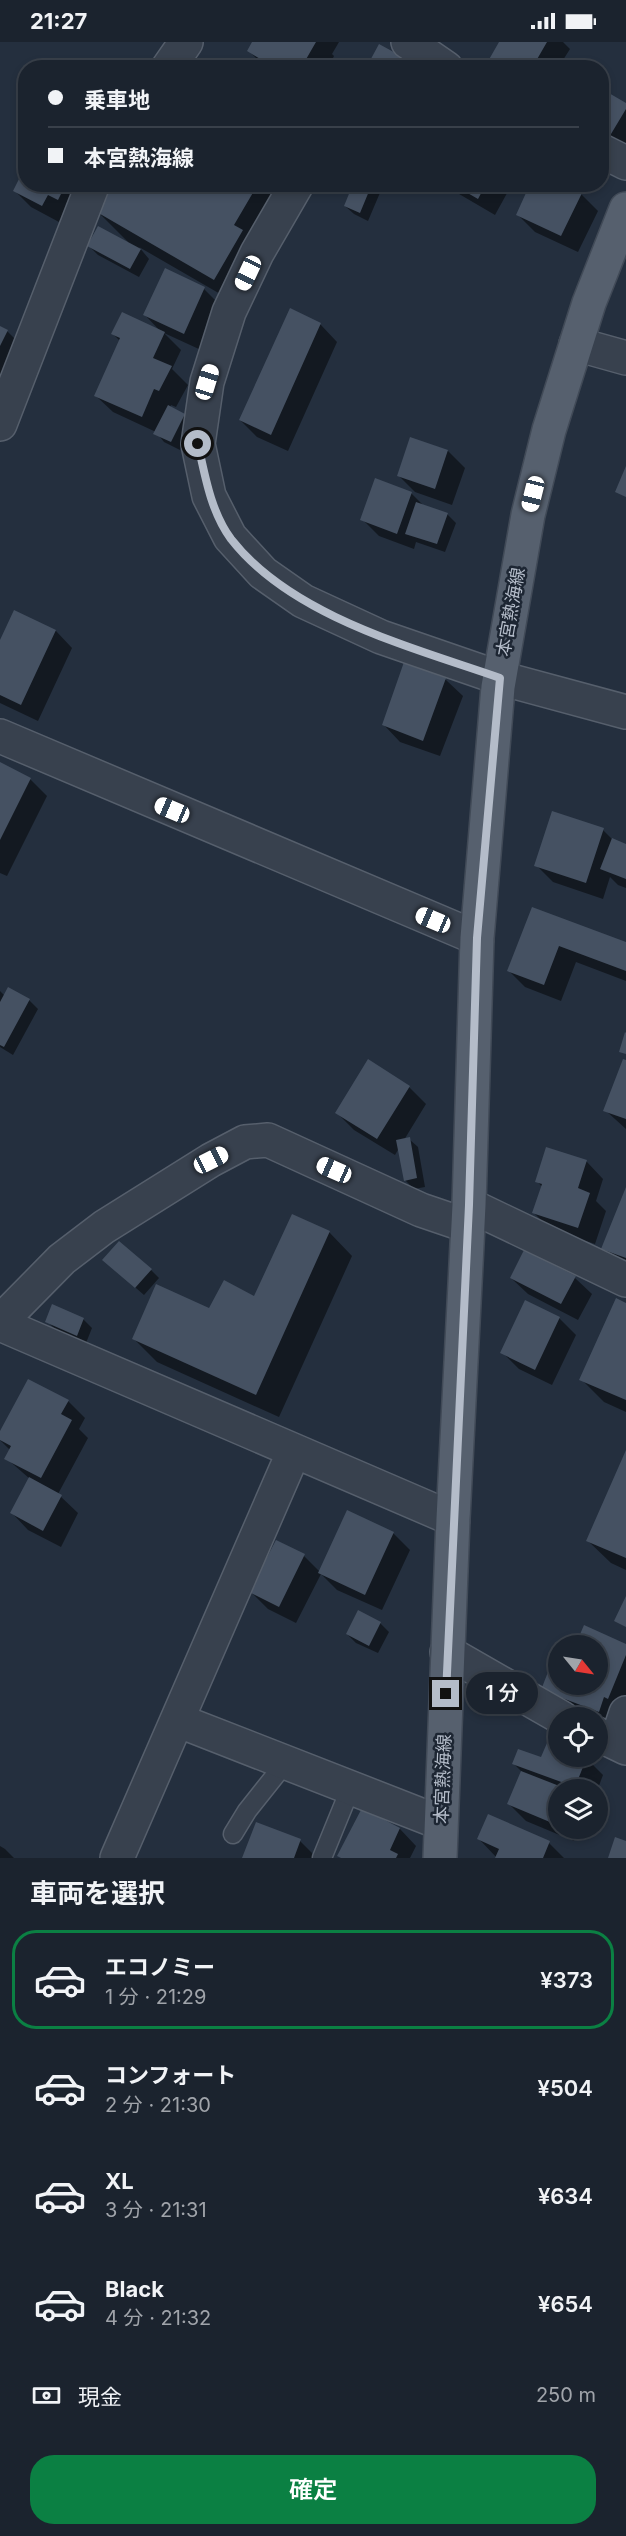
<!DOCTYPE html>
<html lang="ja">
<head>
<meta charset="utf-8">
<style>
	:root { --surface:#1b232e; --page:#242b36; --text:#f1f3f6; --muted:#a0a4aa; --line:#39404a; --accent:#0b8043 }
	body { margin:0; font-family:Inter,"Noto Sans JP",sans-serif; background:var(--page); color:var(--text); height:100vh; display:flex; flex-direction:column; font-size:22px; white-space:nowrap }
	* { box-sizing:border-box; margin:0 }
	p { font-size:20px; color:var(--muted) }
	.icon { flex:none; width:33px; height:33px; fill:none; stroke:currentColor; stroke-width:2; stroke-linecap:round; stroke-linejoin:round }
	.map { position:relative; height:1816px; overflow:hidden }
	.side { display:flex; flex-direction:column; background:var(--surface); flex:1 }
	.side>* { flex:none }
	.hud { position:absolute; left:18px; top:18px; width:591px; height:132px; border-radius:24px; box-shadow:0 3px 9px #0003,0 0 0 2px var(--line); display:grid; align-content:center; height:132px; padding:0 30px; background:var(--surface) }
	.needle { width:39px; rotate:120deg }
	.controls { position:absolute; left:548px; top:1593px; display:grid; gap:12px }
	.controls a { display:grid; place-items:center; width:60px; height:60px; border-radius:50%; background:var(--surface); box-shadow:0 3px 9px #0003,0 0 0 2px var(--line); font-size:30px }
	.end { position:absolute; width:27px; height:27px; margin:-14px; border:8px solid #b4bcc9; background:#111; box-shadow:0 0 0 3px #111 }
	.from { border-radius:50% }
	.bubble { position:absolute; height:42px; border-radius:21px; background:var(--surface); box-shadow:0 3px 9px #0003,0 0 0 2px var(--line); font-size:20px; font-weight:600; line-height:42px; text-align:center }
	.car { position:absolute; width:18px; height:36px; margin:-18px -9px; border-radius:8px; box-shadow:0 0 4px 2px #0007; background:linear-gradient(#fff 24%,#345 0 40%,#fff 0 76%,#345 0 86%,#fff 0) }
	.hud b { display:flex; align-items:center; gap:21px; height:57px; font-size:22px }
	.hud b+b { border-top:2px solid var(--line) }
	.hud i { width:15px; height:15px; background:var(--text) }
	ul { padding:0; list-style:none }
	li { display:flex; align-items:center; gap:18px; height:99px; margin:0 12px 9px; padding:0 18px; border:3px solid transparent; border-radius:24px }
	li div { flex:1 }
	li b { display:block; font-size:22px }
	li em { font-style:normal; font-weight:600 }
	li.selected { border-color:var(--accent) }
	li>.icon { width:54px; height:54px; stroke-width:1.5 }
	h2 { padding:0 30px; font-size:27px; line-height:72px }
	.pay { display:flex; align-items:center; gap:15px; height:66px; padding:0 30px; font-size:22px }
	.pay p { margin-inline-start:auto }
	.cta { display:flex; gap:12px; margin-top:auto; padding:12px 30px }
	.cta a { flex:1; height:69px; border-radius:24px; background:var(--accent); color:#fff; font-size:24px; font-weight:600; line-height:69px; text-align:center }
	.status { display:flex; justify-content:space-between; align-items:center; height:42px; padding:0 30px; background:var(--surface); direction:ltr }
	.status svg { height:16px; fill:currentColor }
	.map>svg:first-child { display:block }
</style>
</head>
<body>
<div class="status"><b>21:27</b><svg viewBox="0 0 49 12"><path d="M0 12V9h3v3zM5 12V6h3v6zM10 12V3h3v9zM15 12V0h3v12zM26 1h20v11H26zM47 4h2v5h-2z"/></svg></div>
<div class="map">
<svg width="626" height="1816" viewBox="0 0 626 1816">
	<rect width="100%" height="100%" fill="#242f3e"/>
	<path fill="#0007" d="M254 0H339L332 12 334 14 328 26H266L249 9Z
		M501 0H563L570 7 558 26H494Z
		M602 49 626 63V106L602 102Z
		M26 142H91L65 169 59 180 31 165 15 149Z
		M112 142H301L241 264 139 205 149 217 139 235 98 213 89 204 128 200 97 169Z
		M355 142H379L382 146 368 179 354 172 345 164Z
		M387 142H398L395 147Z
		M442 142H512L495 173Z
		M581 152 598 169 578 210 535 190 518 173Z
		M165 228 204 247 221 264 201 308 164 291 181 308 172 327 188 343 176 365 171 363 170 366 184 373 193 381 180 408 164 400 156 390 113 370 96 354 121 300 113 292 161 290 145 273Z
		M290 268 321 283 337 300 288 409 257 395 240 378Z
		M0 286 7 289 24 306 0 344Z
		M411 397 448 409 465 426 452 463 415 450 398 433Z
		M411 451 425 465 447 472 456 481 445 510 416 500 414 507 379 494 362 477Z
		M15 570 56 589 72 606 38 679 0 661V601Z
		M405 622 446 638 463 654 440 714 400 700 384 683Z
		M0 722 30 737 47 754 7 834 0 831Z
		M603 788 614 799 626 803V846L618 843 610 835 603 857 553 840 536 823Z
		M533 867 626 901V939L576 920 561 959 525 945 508 928Z
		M0 949 5 954 29 958 38 967 13 1013 0 1005Z
		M369 1019 409 1045 426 1062 404 1098 409 1097 418 1105 425 1145 414 1147 405 1138 399 1106 395 1113 354 1088 337 1071Z
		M626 1020V1087L605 1068Z
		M547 1107 587 1120 603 1137 596 1159 606 1169 595 1202 550 1187 533 1170 542 1145 537 1139Z
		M626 1151V1226L620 1223 603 1206Z
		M329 1190 352 1214 279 1375 157 1320 134 1297 210 1268 255 1256Z
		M113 1226 151 1228 159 1236 144 1253Z
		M511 1236H575L592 1252 578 1278 528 1252Z
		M626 1263V1370L604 1360 581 1337Z
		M559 1276 576 1293 552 1343 519 1327 502 1310Z
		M83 1277 92 1286 86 1301 56 1288 47 1279Z
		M68 1359 85 1376 79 1387 88 1396 58 1452 78 1471 61 1505 28 1488 12 1471 30 1437 6 1416 10 1408 0 1398V1393Z
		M626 1412V1528L611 1521 587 1498Z
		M393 1491 410 1508 382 1568 337 1548 321 1532 296 1581 268 1567 251 1550 276 1500 304 1514 320 1530Z
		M380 1581 389 1590 378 1611 356 1601 347 1592Z
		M626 1603V1670L615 1686 597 1679V1676H588L560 1664 543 1647 558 1615V1642H597Z
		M558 1706V1714L586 1716 603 1733 597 1749 558 1748V1786H579L574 1799 526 1779 509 1762 522 1730 514 1722 542 1717Z
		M362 1768 400 1787 416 1804 410 1816H341Z
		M478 1796 549 1801 564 1816H497Z
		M300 1799 317 1816H244Z
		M0 1804 5 1807 14 1816H0Z"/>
	<path fill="#455162" d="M252 0H316L301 26H275L247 9Z
		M499 0H547L532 26H494L487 21Z
		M379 2 423 26H366Z
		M244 17 258 26H238Z
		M602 47 626 61V67L611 92 602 86Z
		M26 106V142H66L58 158 48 153 42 164 13 149 25 125 18 120Z
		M110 142H258L234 183 243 188 214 238 95 169Z
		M353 142H372L360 171 344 164Z
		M452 142H486L478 157Z
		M530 142H565L582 151 561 194 516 173Z
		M98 184 141 207 130 227 87 204Z
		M165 226 205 245 184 292 143 273Z
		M290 266 321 281 271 393 239 378Z
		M122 270 165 290 153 316 172 324 159 349 154 347 142 375 94 354 120 296 111 292Z
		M0 284 8 288 0 304Z
		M168 363 185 372 171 400 153 392Z
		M410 395 448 408 435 447 397 434Z
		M626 424V455L615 450Z
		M375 436 412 450 397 492 360 478Z
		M416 460 448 471 437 502 405 492Z
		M14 568 56 588 21 663 0 653V598Z
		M404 620 446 636 423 699 382 683Z
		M0 720 31 736 0 798Z
		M552 769 604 786 586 841 534 824Z
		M612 796 626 802V837L600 827Z
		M532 865 626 900V929L559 904 544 943 507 929Z
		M8 945 30 957 4 1005 0 1003V960Z
		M625 990 626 991V1012L619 1010Z
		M368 1017 410 1044 377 1097 335 1071Z
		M623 1017 626 1018V1077L603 1069Z
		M410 1095 417 1136 404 1139 396 1098Z
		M546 1105 587 1118 578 1146 590 1151 578 1186 532 1171 542 1142 535 1140Z
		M626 1145V1216L601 1207Z
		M292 1172 330 1189 256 1353 132 1297 156 1242 209 1266 224 1238 254 1254Z
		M119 1199 152 1227 135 1246 102 1218Z
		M524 1208 576 1234 561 1262 510 1236Z
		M616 1256 626 1261V1358L579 1338Z
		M525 1258 560 1275 535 1328 500 1311Z
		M52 1262 84 1276 77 1294 45 1280Z
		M28 1337 69 1358 61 1372 72 1378 41 1436 4 1417 11 1404 0 1398V1389Z
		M626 1408V1516L586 1499Z
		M29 1435 62 1453 43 1489 10 1471Z
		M347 1468 394 1490 365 1553 318 1531Z
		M276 1498 305 1512 279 1565 249 1550Z
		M626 1554V1585L614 1579Z
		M358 1568 381 1580 369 1604 346 1592Z
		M584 1583 626 1602V1613L608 1657 604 1655 599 1670 541 1648 555 1612 558 1613V1642H597V1604H575Z
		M547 1701 558 1705V1714L587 1715 575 1745 512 1722 518 1707 541 1715Z
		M521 1729 567 1747 558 1748 557 1783 507 1762Z
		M362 1766 400 1786 390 1808 398 1812 396 1816H341L337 1814Z
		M488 1772 550 1799 543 1816H495L499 1807 477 1797Z
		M256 1780 301 1797 294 1816H242Z
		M615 1795 626 1799V1816H608Z"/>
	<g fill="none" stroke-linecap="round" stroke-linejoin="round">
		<defs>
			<path id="service" d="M233 1792 247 1769 286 1720
				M322 1816 351 1745"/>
			<path id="minor" d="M408 0 446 26
				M168 26 186 0
				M602 109 626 121
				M297 142 257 211 229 270 207 340 198 402 209 454 230 495 263 531 303 559 381 595 500 636 626 670
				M576 302 626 316
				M0 382 93 142
				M0 694 477 896
				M469 1163 626 1238
				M0 1280 62 1217 104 1185 211 1118 245 1100 268 1098 421 1168 468 1184
				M0 1282 453 1477
				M447 1610 562 1676
				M177 1678 441 1781
				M597 1692 626 1706
				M616 1701 626 1671
				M117 1816 294 1409"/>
			<path id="primary" d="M440 1816 453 1477 469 1163 477 896 498 645 528 473 549 388 589 261 626 167"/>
		</defs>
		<use href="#service" stroke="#565f6c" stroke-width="21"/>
		<use href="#minor" stroke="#565f6c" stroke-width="36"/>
		<use href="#primary" stroke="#414a57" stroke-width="36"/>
		<use href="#service" stroke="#38414e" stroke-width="18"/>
		<use href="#minor" stroke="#38414e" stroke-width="33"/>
		<use href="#primary" stroke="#56606e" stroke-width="33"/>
	</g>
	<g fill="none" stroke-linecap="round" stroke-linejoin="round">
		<path stroke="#b4bcc9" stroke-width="8" d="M198 402C205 434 211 470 231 497 291 574 411 605 500 636L477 896 469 1163 446 1652"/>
	</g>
	<g text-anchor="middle" stroke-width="5" stroke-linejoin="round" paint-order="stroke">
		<g font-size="18" fill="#b4bcc9" stroke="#1d2633">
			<text transform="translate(511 570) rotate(-80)" y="6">本宮熱海線</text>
			<text transform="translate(443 1737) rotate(-88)" y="6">本宮熱海線</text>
		</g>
	</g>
</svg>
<div class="controls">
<a><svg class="needle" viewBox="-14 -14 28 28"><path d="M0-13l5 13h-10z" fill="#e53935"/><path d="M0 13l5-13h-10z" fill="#a0a4aa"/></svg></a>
<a><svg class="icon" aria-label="locate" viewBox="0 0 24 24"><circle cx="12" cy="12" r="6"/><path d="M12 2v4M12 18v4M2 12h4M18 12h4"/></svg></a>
<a><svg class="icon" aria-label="layers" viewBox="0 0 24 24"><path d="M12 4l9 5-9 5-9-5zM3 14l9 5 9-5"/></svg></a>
</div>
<i class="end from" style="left:198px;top:402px"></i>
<i class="end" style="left:446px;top:1652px"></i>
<div class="bubble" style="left:466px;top:1630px;width:72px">1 分</div>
<i class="car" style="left:248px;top:231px;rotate:205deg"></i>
<i class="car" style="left:207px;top:340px;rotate:17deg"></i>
<i class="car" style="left:533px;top:452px;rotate:194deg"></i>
<i class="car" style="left:172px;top:768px;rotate:293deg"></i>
<i class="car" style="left:433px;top:878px;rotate:293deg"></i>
<i class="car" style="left:211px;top:1118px;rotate:63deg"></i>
<i class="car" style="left:334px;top:1128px;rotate:294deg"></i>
<div class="hud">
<b><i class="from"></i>乗車地</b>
<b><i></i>本宮熱海線</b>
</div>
</div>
<section class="side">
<h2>車両を選択</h2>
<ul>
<li class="selected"><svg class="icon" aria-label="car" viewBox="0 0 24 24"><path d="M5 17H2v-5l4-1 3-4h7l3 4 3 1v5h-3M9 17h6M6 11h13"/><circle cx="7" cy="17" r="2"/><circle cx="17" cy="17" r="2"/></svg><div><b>エコノミー</b><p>1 分 · 21:29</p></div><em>¥373</em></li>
<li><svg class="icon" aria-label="car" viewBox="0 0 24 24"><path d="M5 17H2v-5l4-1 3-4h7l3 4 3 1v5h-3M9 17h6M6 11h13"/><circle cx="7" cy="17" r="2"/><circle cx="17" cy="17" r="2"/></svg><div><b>コンフォート</b><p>2 分 · 21:30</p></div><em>¥504</em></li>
<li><svg class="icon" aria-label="car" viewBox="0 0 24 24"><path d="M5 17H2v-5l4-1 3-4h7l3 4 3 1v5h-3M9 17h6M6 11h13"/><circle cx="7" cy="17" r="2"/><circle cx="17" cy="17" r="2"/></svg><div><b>XL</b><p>3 分 · 21:31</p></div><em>¥634</em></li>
<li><svg class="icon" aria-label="car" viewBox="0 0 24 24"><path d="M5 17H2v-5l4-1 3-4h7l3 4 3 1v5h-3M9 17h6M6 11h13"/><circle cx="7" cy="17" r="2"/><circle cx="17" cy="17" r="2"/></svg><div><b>Black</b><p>4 分 · 21:32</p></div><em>¥654</em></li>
</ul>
<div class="pay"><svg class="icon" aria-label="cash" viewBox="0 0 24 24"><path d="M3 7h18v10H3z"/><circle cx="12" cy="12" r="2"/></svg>現金<p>250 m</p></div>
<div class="cta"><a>確定</a></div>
</section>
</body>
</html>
